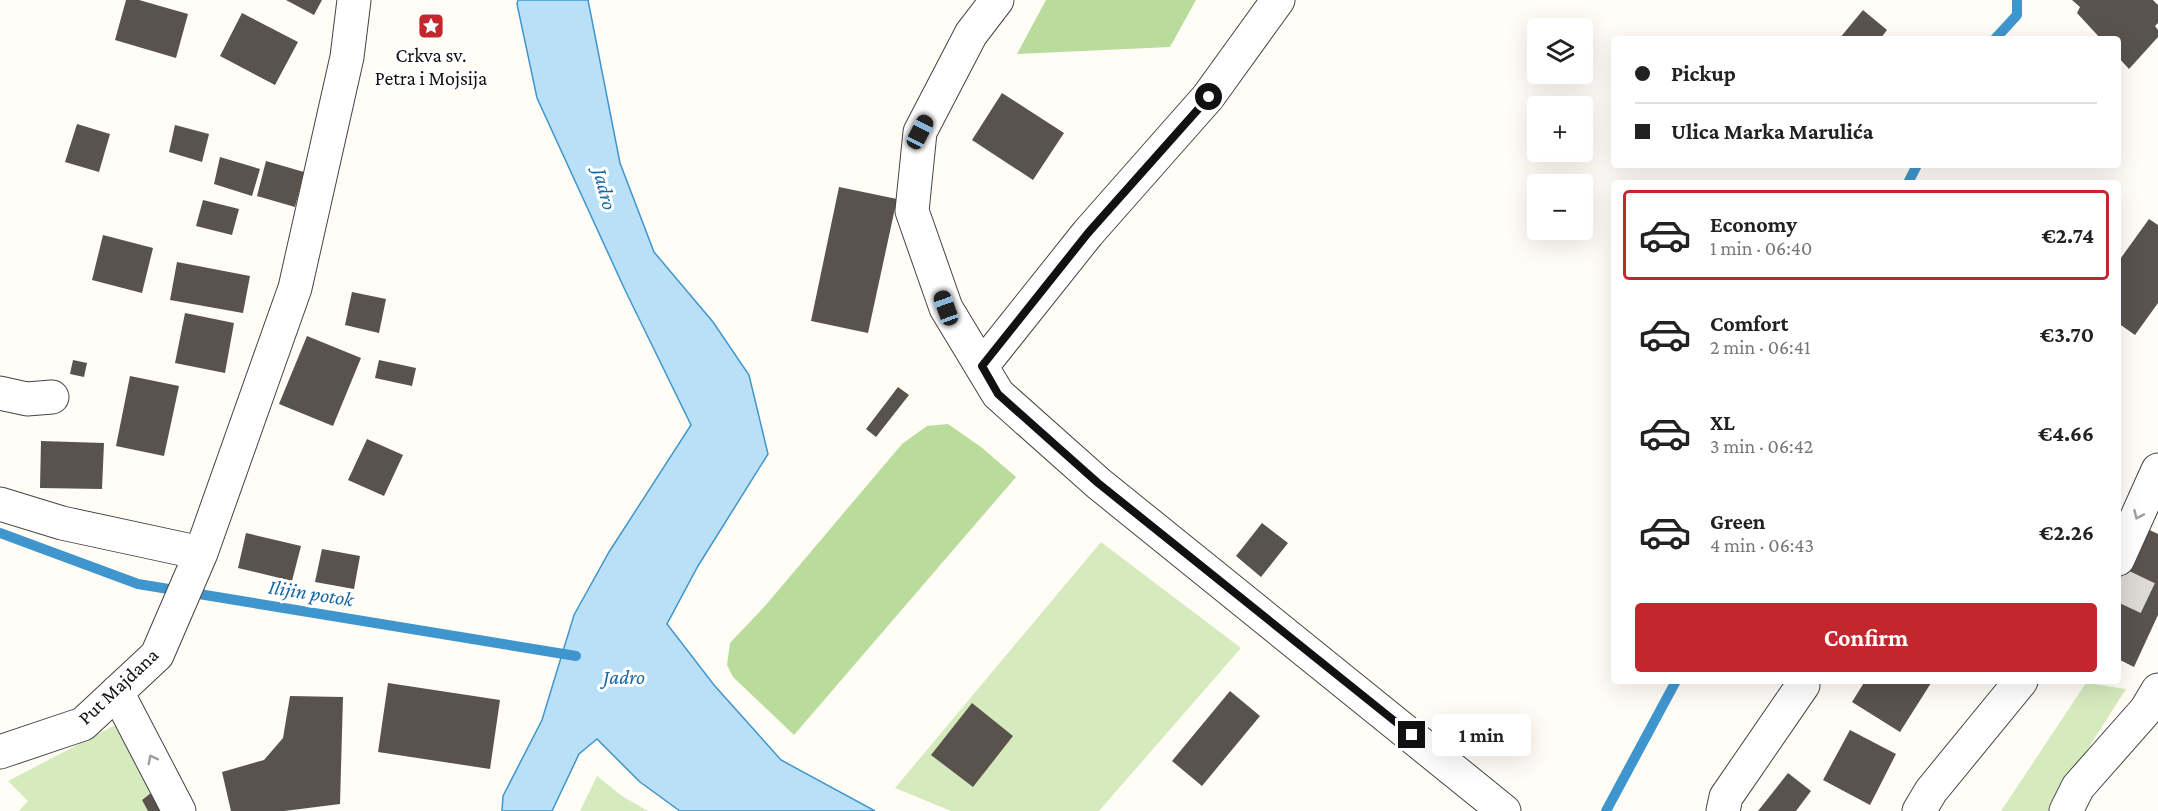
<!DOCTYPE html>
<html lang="en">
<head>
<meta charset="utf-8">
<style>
	:root { --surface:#fff; --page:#f2f2f2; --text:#222; --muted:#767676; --line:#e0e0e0; --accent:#c4262e }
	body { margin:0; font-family:"Crimson Pro",serif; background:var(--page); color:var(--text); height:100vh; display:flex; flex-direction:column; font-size:22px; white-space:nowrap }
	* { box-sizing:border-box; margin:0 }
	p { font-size:20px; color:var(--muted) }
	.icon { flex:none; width:33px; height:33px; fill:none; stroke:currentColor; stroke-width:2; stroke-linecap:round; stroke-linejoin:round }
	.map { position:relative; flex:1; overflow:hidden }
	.details { position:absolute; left:1611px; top:180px; width:510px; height:504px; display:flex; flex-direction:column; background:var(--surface); border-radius:6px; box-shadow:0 6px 24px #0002 }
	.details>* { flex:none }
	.top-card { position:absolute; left:1611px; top:36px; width:510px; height:132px; border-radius:6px; box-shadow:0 6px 24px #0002; display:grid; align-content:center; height:132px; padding:0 24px; background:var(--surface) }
	.tools { position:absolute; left:1527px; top:18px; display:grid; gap:12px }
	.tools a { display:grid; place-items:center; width:66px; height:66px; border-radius:6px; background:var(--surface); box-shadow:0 6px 24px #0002; font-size:30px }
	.end { position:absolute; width:27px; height:27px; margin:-14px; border:8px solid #111; background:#fff; box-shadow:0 0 0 3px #fff }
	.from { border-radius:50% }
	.bubble { position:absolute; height:42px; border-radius:6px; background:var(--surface); box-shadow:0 6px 24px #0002; font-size:20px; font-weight:700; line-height:42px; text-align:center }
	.car { position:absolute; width:18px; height:36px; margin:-18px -9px; border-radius:8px; box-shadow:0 0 4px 2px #0007; background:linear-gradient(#222 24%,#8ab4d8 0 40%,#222 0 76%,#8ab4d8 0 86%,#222 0) }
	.top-card b { display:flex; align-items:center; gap:21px; height:57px; font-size:22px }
	.top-card b+b { border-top:2px solid var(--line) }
	.top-card i { width:15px; height:15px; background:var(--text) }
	ul { padding:10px 0 0; list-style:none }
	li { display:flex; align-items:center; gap:18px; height:90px; margin:0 12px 9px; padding:0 12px; border:3px solid transparent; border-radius:6px }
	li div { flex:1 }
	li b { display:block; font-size:22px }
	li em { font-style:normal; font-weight:700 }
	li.current { border-color:var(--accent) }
	li>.icon { width:54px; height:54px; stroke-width:1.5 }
	.action { display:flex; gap:12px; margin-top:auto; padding:12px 24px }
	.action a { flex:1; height:69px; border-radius:6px; background:var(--accent); color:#fff; font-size:24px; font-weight:700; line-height:69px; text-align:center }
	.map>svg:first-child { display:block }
</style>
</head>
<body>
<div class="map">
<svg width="2158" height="811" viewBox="0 0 2158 811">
	<rect width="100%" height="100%" fill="#fffdf5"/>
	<path fill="#d5ebbd" d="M1101 542 1241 648 1099 811H951L895 788Z
		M2086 683 2126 689 2048 811H2001Z
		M121 722 172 811H19L28 801 8 781Z
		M597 776 622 796 648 811H580Z"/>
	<path fill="#b9dc9c" d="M1046 0H1196L1170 47 1017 54Z
		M948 424 981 447 1016 477 794 735 733 677 727 665 730 643 765 606 902 444 927 426Z"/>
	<path fill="#b9e0f7" stroke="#3f96cf" stroke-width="1.5" d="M518 0H588L620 163 654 252 713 322 749 375 768 454 698 566 667 624 714 685 781 760 875 811H680L640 782 597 739 579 754 552 811H502L503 796 542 720 574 615 609 552 691 425 625 290 537 98 517 4Z"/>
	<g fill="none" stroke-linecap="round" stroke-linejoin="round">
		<path stroke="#3f96cf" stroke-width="10" d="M1995 39 2017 15V0
			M1908 183 1917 165
			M0 533 138 584 576 656
			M1606 811 1676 681"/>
	</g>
	<path fill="#5a524d" d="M126 0H139L188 14 176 58 115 40Z
		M286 0H322L314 15Z
		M2072 0H2153L2158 5V23L2155 26 2158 30V37L2129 69 2118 57V39H2101L2077 13 2080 7Z
		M1863 10 1887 30 1880 39H1839Z
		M242 13 298 42 275 85 220 56Z
		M1002 93 1064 133 1033 180 972 140Z
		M77 124 110 134 99 172 65 162Z
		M175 125 209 134 202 162 169 152Z
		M220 157 260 169 252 196 214 184Z
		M266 161 304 172 295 207 257 196Z
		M839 187 897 199 868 333 811 321Z
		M203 200 239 209 232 235 196 226Z
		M2149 219 2158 225V303L2135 335 2118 323V262Z
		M103 235 153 248 142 293 92 280Z
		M177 262 250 276 243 313 170 300Z
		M352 292 386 299 379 333 345 325Z
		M185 313 234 323 225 373 175 363Z
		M307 336 361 358 333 426 279 404Z
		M73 360 87 363 84 377 70 374Z
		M379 360 416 368 412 386 375 378Z
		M130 376 179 386 164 456 116 446Z
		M898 387 909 395 876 437 866 429Z
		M367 439 403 455 384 496 348 480Z
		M41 441 104 443 102 489 40 488Z
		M1262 523 1288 543 1261 577 1236 556Z
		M2141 526 2158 534V615L2134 667 2118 659V579Z
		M246 533 301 546 292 581 238 568Z
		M322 549 360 556 354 589 315 582Z
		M1865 681H1928L1931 683 1900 732 1852 702Z
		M388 683 500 700 490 769 378 752Z
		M1230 691 1260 716 1202 786 1172 761Z
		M290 696 343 697 340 804 284 811H231L222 772 264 760 283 738Z
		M972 703 1013 736 973 787 931 755Z
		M1850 730 1896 754 1870 805 1823 780Z
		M1788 773 1811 791 1796 811H1758Z
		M151 793 160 811H148L142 800Z"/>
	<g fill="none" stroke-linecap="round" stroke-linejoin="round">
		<path stroke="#dbdad3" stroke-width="33" stroke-dasharray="33 16" stroke-linecap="butt" d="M2118 584 2158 603"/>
		<defs>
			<path id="minor" d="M997 0 971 34 920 132 912 211 946 308 998 394 1098 483 1504 811
				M982 366 1088 233 1208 97 1278 0
				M0 393 27 399 52 397
				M0 504 62 523 201 553
				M2118 559 2158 470
				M117 692 179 811
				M0 752 83 724 157 655 201 553 295 288 347 57 354 0
				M1723 811 1726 797 1803 685
				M1919 811 1931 791 2021 681
				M2066 811 2078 787 2146 710 2158 690"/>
		</defs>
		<use href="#minor" stroke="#444" stroke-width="35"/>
		<use href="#minor" stroke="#fff" stroke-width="33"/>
	</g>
	<defs><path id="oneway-chevron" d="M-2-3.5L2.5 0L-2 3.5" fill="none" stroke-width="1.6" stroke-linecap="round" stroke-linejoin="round" transform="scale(1.5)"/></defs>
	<g stroke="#a0a0a0">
		<use href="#oneway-chevron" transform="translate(2138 515) rotate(114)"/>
		<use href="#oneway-chevron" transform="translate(152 759) rotate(-117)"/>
	</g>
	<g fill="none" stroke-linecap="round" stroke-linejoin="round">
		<path stroke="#111" stroke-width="8" d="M1209 97 1088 233 982 366 998 394 1098 483 1412 735"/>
	</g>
	<defs>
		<symbol id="sight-square" viewBox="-11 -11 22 22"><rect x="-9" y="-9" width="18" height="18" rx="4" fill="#c4262e" stroke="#fff"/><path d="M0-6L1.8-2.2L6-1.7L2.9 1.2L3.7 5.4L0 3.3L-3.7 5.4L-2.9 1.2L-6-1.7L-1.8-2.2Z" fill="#fff"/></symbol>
	</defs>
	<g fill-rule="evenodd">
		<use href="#sight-square" x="416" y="11" width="30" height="30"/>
	</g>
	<g text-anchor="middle" stroke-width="6" stroke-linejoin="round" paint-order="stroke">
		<g font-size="20" fill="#111" stroke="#fff">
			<text x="431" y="62">Crkva sv.<tspan x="431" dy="23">Petra i Mojsija</tspan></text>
		</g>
		<g font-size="20" fill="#111" stroke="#fff">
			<text transform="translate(118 686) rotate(-43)" y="7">Put Majdana</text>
		</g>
		<g font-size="21" font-style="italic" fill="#1768a6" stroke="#fff">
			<text transform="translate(605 189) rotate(75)" y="7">Jadro</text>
			<text transform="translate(311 593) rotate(9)" y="7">Ilijin potok</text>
			<text x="624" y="684">Jadro</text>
		</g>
	</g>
</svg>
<div class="tools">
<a><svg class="icon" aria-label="layers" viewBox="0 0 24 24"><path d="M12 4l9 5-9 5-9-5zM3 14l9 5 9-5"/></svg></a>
<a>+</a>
<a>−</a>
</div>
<i class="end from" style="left:1209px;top:97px"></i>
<i class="end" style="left:1412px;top:735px"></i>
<div class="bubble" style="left:1432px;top:714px;width:99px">1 min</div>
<i class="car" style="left:920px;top:132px;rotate:27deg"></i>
<i class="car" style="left:946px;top:308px;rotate:340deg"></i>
<div class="top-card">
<b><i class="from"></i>Pickup</b>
<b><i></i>Ulica Marka Marulića</b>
</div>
<section class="details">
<ul>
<li class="current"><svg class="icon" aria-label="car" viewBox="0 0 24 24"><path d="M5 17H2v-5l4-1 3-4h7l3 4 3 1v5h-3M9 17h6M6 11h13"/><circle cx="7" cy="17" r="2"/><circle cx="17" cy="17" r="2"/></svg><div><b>Economy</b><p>1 min · 06:40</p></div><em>€2.74</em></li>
<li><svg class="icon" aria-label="car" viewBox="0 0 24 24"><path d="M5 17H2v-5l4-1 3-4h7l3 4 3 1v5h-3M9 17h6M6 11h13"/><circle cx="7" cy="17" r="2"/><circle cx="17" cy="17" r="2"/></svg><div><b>Comfort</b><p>2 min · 06:41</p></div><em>€3.70</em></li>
<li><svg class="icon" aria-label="car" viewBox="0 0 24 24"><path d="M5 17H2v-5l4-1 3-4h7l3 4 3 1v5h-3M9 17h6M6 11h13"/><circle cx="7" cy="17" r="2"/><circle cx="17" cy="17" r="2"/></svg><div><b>XL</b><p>3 min · 06:42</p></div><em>€4.66</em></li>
<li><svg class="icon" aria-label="car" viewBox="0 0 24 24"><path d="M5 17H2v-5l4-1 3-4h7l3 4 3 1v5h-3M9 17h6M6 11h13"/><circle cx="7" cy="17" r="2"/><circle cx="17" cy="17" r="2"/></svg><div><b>Green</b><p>4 min · 06:43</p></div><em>€2.26</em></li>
</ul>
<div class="action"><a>Confirm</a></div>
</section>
</div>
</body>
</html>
